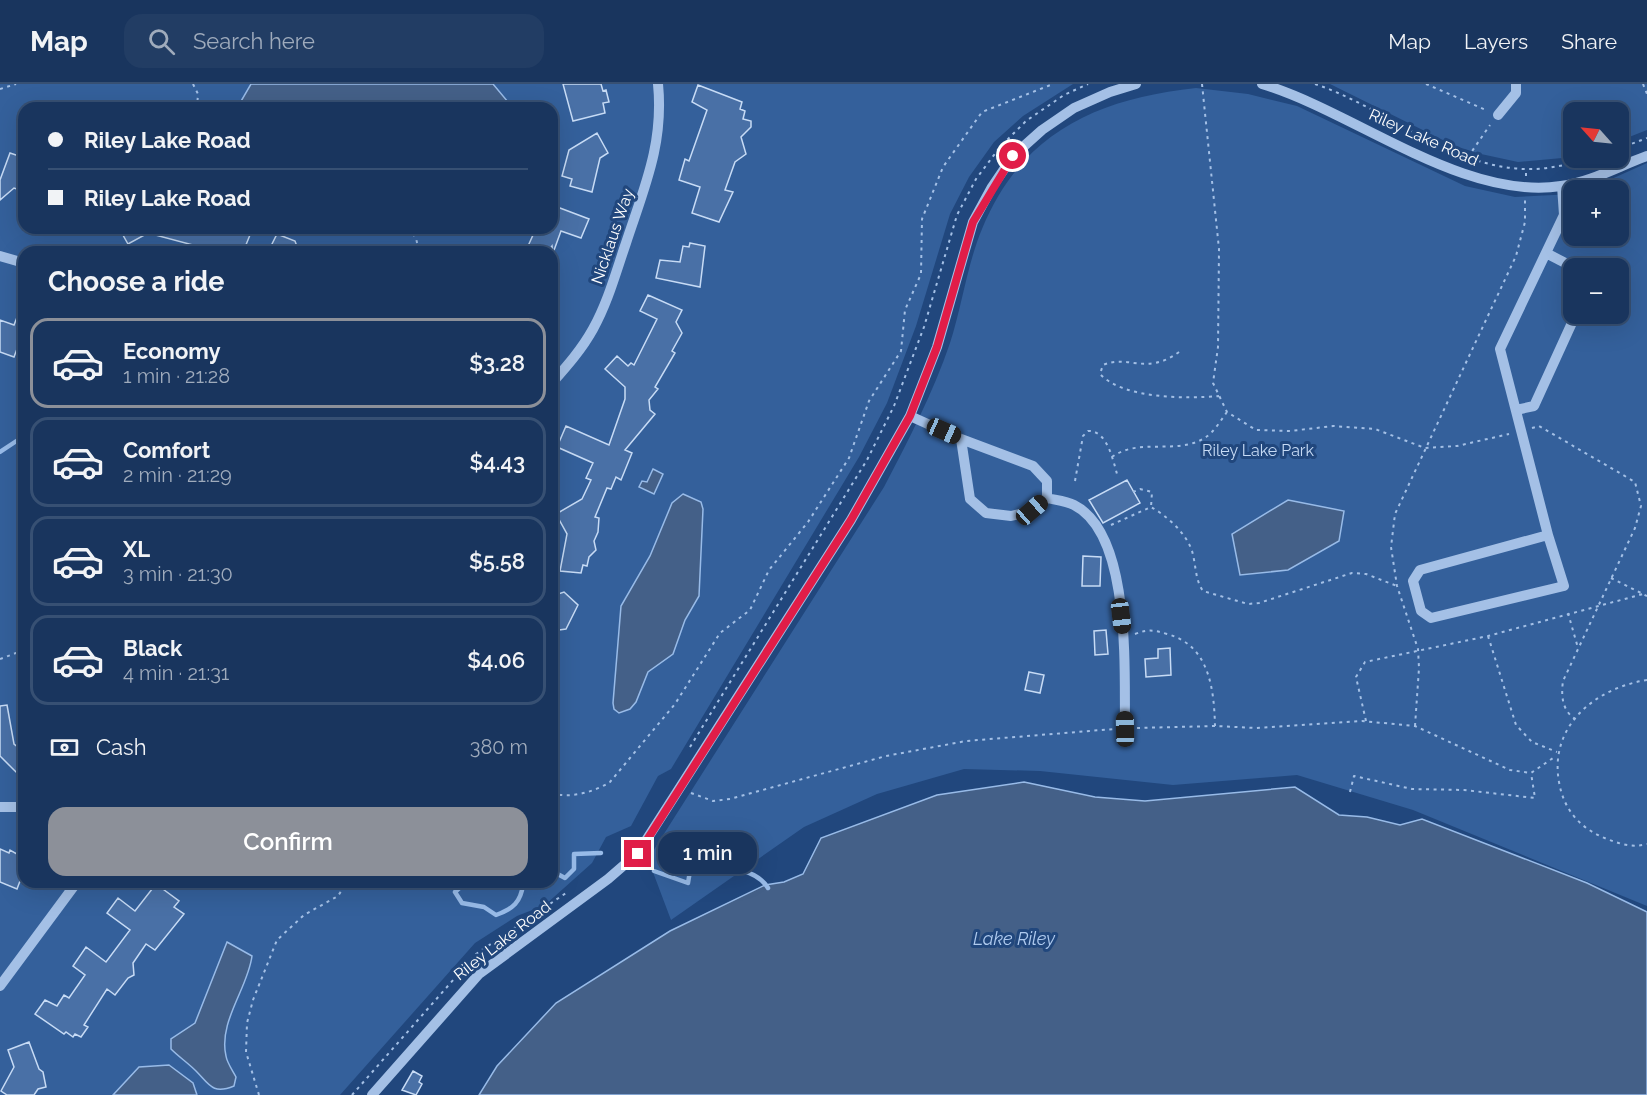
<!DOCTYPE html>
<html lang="en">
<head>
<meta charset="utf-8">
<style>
	:root { --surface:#19355e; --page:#223d64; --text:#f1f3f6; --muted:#9fabbc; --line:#375073; --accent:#8c9099 }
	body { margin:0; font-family:Raleway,sans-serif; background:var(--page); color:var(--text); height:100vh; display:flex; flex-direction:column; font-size:22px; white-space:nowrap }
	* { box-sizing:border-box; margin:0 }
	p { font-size:20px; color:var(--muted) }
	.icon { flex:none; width:33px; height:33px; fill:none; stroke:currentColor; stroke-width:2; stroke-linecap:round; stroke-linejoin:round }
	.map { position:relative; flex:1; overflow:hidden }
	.side { position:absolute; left:18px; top:162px; width:540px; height:642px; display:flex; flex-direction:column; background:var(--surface); border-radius:18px; box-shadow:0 6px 24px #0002,0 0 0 2px var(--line) }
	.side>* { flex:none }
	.top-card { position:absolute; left:18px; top:18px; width:540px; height:132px; border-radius:18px; box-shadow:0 6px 24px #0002,0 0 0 2px var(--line); display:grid; align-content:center; height:132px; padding:0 30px; background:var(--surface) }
	.needle { width:39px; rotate:297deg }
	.buttons { position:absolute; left:1563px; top:18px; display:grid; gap:12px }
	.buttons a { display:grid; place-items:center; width:66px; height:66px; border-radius:12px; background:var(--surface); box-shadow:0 6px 24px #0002,0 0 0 2px var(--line); font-size:30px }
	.end { position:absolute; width:27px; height:27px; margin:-14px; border:8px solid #e11d48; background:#fff; box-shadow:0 0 0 3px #fff }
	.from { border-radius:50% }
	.bubble { position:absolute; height:42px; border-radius:18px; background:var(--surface); box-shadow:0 6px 24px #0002,0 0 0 2px var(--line); font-size:20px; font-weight:600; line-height:42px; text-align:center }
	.car { position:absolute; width:18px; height:36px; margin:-18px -9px; border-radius:8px; box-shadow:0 0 4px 2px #0007; background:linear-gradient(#222 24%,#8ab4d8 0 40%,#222 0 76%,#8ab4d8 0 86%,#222 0) }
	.top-card b { display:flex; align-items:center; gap:21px; height:57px; font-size:22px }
	.top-card b+b { border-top:2px solid var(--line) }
	.top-card i { width:15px; height:15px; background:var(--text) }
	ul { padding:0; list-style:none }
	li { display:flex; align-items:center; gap:18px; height:90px; margin:0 12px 9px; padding:0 18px; border:3px solid var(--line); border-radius:18px }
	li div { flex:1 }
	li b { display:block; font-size:22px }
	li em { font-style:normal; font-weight:600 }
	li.active { border-color:var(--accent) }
	li>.icon { width:54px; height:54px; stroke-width:1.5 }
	h2 { padding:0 30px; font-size:27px; line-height:72px }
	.pay { display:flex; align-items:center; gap:15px; height:66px; padding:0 30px; font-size:22px }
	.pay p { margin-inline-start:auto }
	.cta { display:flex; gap:12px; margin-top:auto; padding:12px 30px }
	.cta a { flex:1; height:69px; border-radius:18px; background:var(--accent); color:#fff; font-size:24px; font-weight:600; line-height:69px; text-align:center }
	header { display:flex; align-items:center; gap:36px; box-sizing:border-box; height:84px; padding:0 30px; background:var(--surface); border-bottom:2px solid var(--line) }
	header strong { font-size:28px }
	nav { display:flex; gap:33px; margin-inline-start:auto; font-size:21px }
	.search { width:420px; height:54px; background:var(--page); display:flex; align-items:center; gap:15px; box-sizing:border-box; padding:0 21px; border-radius:18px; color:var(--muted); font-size:22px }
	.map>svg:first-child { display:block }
</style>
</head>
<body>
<header>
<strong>Map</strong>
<div class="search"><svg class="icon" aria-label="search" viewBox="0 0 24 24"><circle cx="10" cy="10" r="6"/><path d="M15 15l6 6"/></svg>Search here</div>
<nav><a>Map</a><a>Layers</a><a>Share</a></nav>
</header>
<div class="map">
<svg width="1647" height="1011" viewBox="0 0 1647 1011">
	<rect width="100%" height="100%" fill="#21477d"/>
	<path fill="#34609b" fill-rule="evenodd" d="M0 0H1073L1023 32 994 58 969 93 950 130 916 242 887 319 859 373 671 685 658 692 631 742 606 753 592 779 545 821 517 832 475 859 340 1011H0ZM24 24H552V144H24ZM24 168H552V798H24Z
		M1330 0H1647V46L1619 57 1618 28H1574L1573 73 1518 78 1481 70 1455 62Z
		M1196 4 1248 10 1297 22 1465 102 1515 113 1573 110 1574 152H1618V106H1587L1647 79V822L1413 726 1297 691 1173 701 1040 687 964 685 877 710 804 743 671 836 648 775 884 403C908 357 933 309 950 259 962 222 967 181 982 145 1022 48 1097 15 1196 4ZM1574 184H1618V230H1574Z"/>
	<path fill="#446088" stroke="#98bbe8" stroke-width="1.5" d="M251 0H493L513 24H237Z
		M653 385 663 390 654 410 639 403 642 397 647 398Z
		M683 410 701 418 703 425 699 512 685 536 673 570 648 588 636 618 630 625 619 629 614 625 613 619 621 522 650 472 672 419Z
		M1288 416 1344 427 1339 457 1288 486 1240 491 1232 450Z
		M1024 698 1095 713 1145 717 1295 703 1339 731 1367 733 1400 741 1422 735 1587 799 1645 827 1647 828V1011H479L497 982 556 919 670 847 765 801 784 798 803 790 821 754 937 711Z
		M227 858 252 872C248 904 218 938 226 972 227 979 233 987 236 993L234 1002C212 1011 209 1000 196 987 188 979 179 973 171 965V955L195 939Z
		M169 981 193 999 197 1011H113L139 983Z"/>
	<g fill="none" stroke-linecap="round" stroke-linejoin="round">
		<path stroke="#98bbe8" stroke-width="4.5" d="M0 368 18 356 24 358
			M552 787 565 794 574 785V770L601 769
			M654 787 688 799 691 781C715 783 754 781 768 804
			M466 798 455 808 462 819 484 823 496 831C513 825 521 818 523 800L526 798"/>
	</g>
	<path fill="#4970a6" stroke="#c7dbf5" stroke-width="1.5" d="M563 0H601L603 7 606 6 609 18 603 19 605 29 573 37Z
		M698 1 742 18 740 25 745 27 743 35 751 37V43L741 53 746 70 735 78 725 106 733 108 719 138 692 129 700 103 679 96 685 75 689 77 707 26 692 18Z
		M597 49 608 69 600 74 592 108 570 102 572 95 562 92 569 66Z
		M10 69 22 73 24 104 21 103 20 106 14 104 0 116V96Z
		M552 121 589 135 581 154 561 147 553 169 552 162 548 168H543L528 162 533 151 528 144H552Z
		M119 144H232L250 151 243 168H191L193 161 148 149 128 160Z
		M277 150 295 157 299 168H268Z
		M690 159 705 162 700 203 656 194 660 176 680 178 683 162 689 163Z
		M648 211 682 226 676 238 682 249 672 267 675 269 655 303 658 305 649 316 650 326 655 330 625 366 632 369 621 396 616 393 611 405 607 404 595 433 599 434 598 448 594 457 596 466 589 473 587 482 583 481 581 489 560 487 567 450 556 430 582 415 591 396 586 394 593 379 557 363 566 342 609 361 625 315V303L605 285 617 272 628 282 631 279 634 281 657 235 640 227Z
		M23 218 24 254 20 257 14 273 0 268V236L14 241Z
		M1127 396 1140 419 1103 439 1089 416Z
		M1083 472 1101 473 1100 502H1082Z
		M564 508 578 521 566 545 552 547V512Z
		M1106 546 1108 570 1095 571 1094 547Z
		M1170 564 1171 591 1146 593 1145 575 1158 574V565Z
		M1029 588 1044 591 1040 609 1025 606Z
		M7 621 14 660 24 668V683L18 690 0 672V622Z
		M0 765 9 769 10 766 24 774V799L20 797 17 805 0 798Z
		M156 800 179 817 174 823 184 830 155 866 146 860 133 879 134 891 128 894 115 911 107 905 84 941 88 943 81 953 75 950 73 953 66 948 64 950 35 930 45 916 57 922 64 911 69 914 85 891 73 882 86 863 106 878 130 846 107 829 118 814 135 827Z
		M29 958 39 985 43 988 46 1003 38 1005 34 1011H7L1 1007 14 983 8 966Z
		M413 987 422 992 419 998 422 1000 416 1011 402 1006Z"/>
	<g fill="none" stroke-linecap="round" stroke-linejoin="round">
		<path stroke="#a4c0e6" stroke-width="2" stroke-dasharray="3 4.5" stroke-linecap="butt" d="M193 0 198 10 197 24
			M1202 0 1219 165 1218 263 1213 299 1227 328 1256 346 1290 347 1333 342 1375 345 1425 364 1457 362 1509 350
			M1315 0C1384 23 1451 84 1526 85 1549 86 1572 79 1594 74
			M1426 0 1486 26
			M1643 0 1647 10
			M0 5 16 0
			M1618 65 1647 54
			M1468 73 1490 41
			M1526 92V85
			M408 144 416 154 419 168
			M1179 268C1146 292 1128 270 1103 281L1100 290C1123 315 1187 315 1219 312
			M1532 344 1539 342 1635 398 1641 422 1635 444 1563 597C1561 612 1562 626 1575 635
			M1112 373C1139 353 1178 372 1206 353 1214 348 1221 336 1227 328
			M1075 397 1083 352 1088 347C1107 346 1113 376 1117 390
			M1133 408 1140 405 1152 408 1151 423
			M1111 441 1151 423C1167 432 1186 449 1192 467 1196 480 1195 496 1203 507L1248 520 1259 519 1352 489 1366 490 1397 502
			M1611 494 1647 512
			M1568 529 1578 564
			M1135 550C1148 545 1154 546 1167 550 1209 561 1214 604 1215 642
			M1488 552 1516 641 1532 658 1557 668
			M0 575 24 566
			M1647 596C1595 604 1549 642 1559 698 1564 727 1581 745 1607 755 1620 760 1633 764 1647 760
			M1366 637 1356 593 1365 578 1488 552 1643 510
			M1415 642 1419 584 1418 565 1397 502 1391 463 1395 430 1516 172 1525 138V116
			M1137 644 1215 642 1256 644 1362 637 1415 642 1510 686 1531 689 1556 672
			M690 663 867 376 894 322 924 243 957 131 976 95 1000 63 1026 37 1064 11 1088 0
			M1350 708 1354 692 1412 705 1464 706 1535 714 1531 689
			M552 709C570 715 594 708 610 698L675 620 720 549 750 526 769 486 808 438 849 374 869 317 901 267 905 226 921 190 922 135 943 83 982 28 1053 0
			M691 709 713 717 730 715 886 672 966 657 1114 645
			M259 1011 246 968 247 939 253 916 277 856 304 831 338 812 347 798
			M352 1011 476 870 566 809"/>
		<path stroke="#a4c0e6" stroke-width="10" d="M1262 0C1355 28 1463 117 1561 102 1591 98 1619 82 1647 72
			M1498 31 1516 9V0
			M1546 169 1575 184
			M0 172 24 179
			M552 299C567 282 582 265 593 245 608 218 616 188 626 159 644 104 664 60 658 0
			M1516 326 1534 322 1576 230
			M910 332 961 355 970 415 986 429 1011 432 1032 427 1047 414V397L1033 382 961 355
			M1047 414C1055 416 1066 417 1074 421 1132 450 1124 589 1125 645
			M1548 451 1564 502 1431 534 1421 527 1413 497 1420 486 1548 451 1500 265 1564 131 1562 102
			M0 723H24
			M0 902 77 798
			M372 1011 479 890 608 795 638 769 851 436 910 332 937 263 973 138 992 103 1013 72 1042 46 1074 24 1110 8 1136 0"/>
	</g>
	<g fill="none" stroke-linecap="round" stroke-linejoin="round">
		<path stroke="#e11d48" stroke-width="8" d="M638 770 851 436 910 332 937 263 973 138 1013 72"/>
	</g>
	<g text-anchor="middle" stroke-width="6" stroke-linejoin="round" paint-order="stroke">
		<g font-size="16" fill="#fff" stroke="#21477d">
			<text transform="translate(1424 53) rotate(24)" y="6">Riley Lake Road</text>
			<text transform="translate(612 152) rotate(-71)" y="6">Nicklaus Way</text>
			<text transform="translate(502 856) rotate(-38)" y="6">Riley Lake Road</text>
		</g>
		<g font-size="16" fill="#c7dbf5" stroke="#21477d">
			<text x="1258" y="372">Riley Lake Park</text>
		</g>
		<g font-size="18" font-style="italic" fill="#afcaee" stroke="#21477d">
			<text x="1014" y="861">Lake Riley</text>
		</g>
	</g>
</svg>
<div class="buttons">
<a><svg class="needle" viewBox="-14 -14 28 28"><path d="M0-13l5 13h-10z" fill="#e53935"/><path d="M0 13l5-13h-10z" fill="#9fabbc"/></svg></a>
<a>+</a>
<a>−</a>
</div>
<i class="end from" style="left:1013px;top:72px"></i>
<i class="end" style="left:638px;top:770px"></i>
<div class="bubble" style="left:658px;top:748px;width:99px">1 min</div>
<i class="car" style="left:944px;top:347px;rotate:114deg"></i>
<i class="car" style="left:1032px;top:426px;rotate:49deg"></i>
<i class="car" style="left:1121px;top:532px;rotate:173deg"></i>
<i class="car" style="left:1125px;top:645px;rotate:359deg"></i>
<div class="top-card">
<b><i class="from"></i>Riley Lake Road</b>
<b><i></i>Riley Lake Road</b>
</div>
<section class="side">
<h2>Choose a ride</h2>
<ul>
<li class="active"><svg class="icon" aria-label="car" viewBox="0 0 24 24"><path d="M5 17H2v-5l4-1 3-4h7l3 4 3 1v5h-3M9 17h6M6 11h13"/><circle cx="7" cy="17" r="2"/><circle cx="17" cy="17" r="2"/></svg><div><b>Economy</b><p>1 min · 21:28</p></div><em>$3.28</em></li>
<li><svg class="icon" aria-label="car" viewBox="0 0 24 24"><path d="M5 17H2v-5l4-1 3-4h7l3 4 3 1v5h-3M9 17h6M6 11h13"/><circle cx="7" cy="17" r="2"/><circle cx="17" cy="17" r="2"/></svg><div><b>Comfort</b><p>2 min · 21:29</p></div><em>$4.43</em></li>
<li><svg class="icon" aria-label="car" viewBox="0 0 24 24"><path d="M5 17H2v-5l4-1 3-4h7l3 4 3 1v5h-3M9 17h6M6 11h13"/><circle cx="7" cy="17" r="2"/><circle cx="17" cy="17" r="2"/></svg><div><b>XL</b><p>3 min · 21:30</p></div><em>$5.58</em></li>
<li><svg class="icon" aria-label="car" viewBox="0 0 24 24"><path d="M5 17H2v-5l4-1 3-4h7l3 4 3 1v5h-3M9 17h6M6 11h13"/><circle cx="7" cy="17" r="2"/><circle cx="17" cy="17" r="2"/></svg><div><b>Black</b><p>4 min · 21:31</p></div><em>$4.06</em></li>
</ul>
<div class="pay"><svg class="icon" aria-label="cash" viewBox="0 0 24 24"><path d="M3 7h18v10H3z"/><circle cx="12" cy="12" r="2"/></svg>Cash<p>380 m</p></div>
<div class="cta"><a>Confirm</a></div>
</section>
</div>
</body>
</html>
